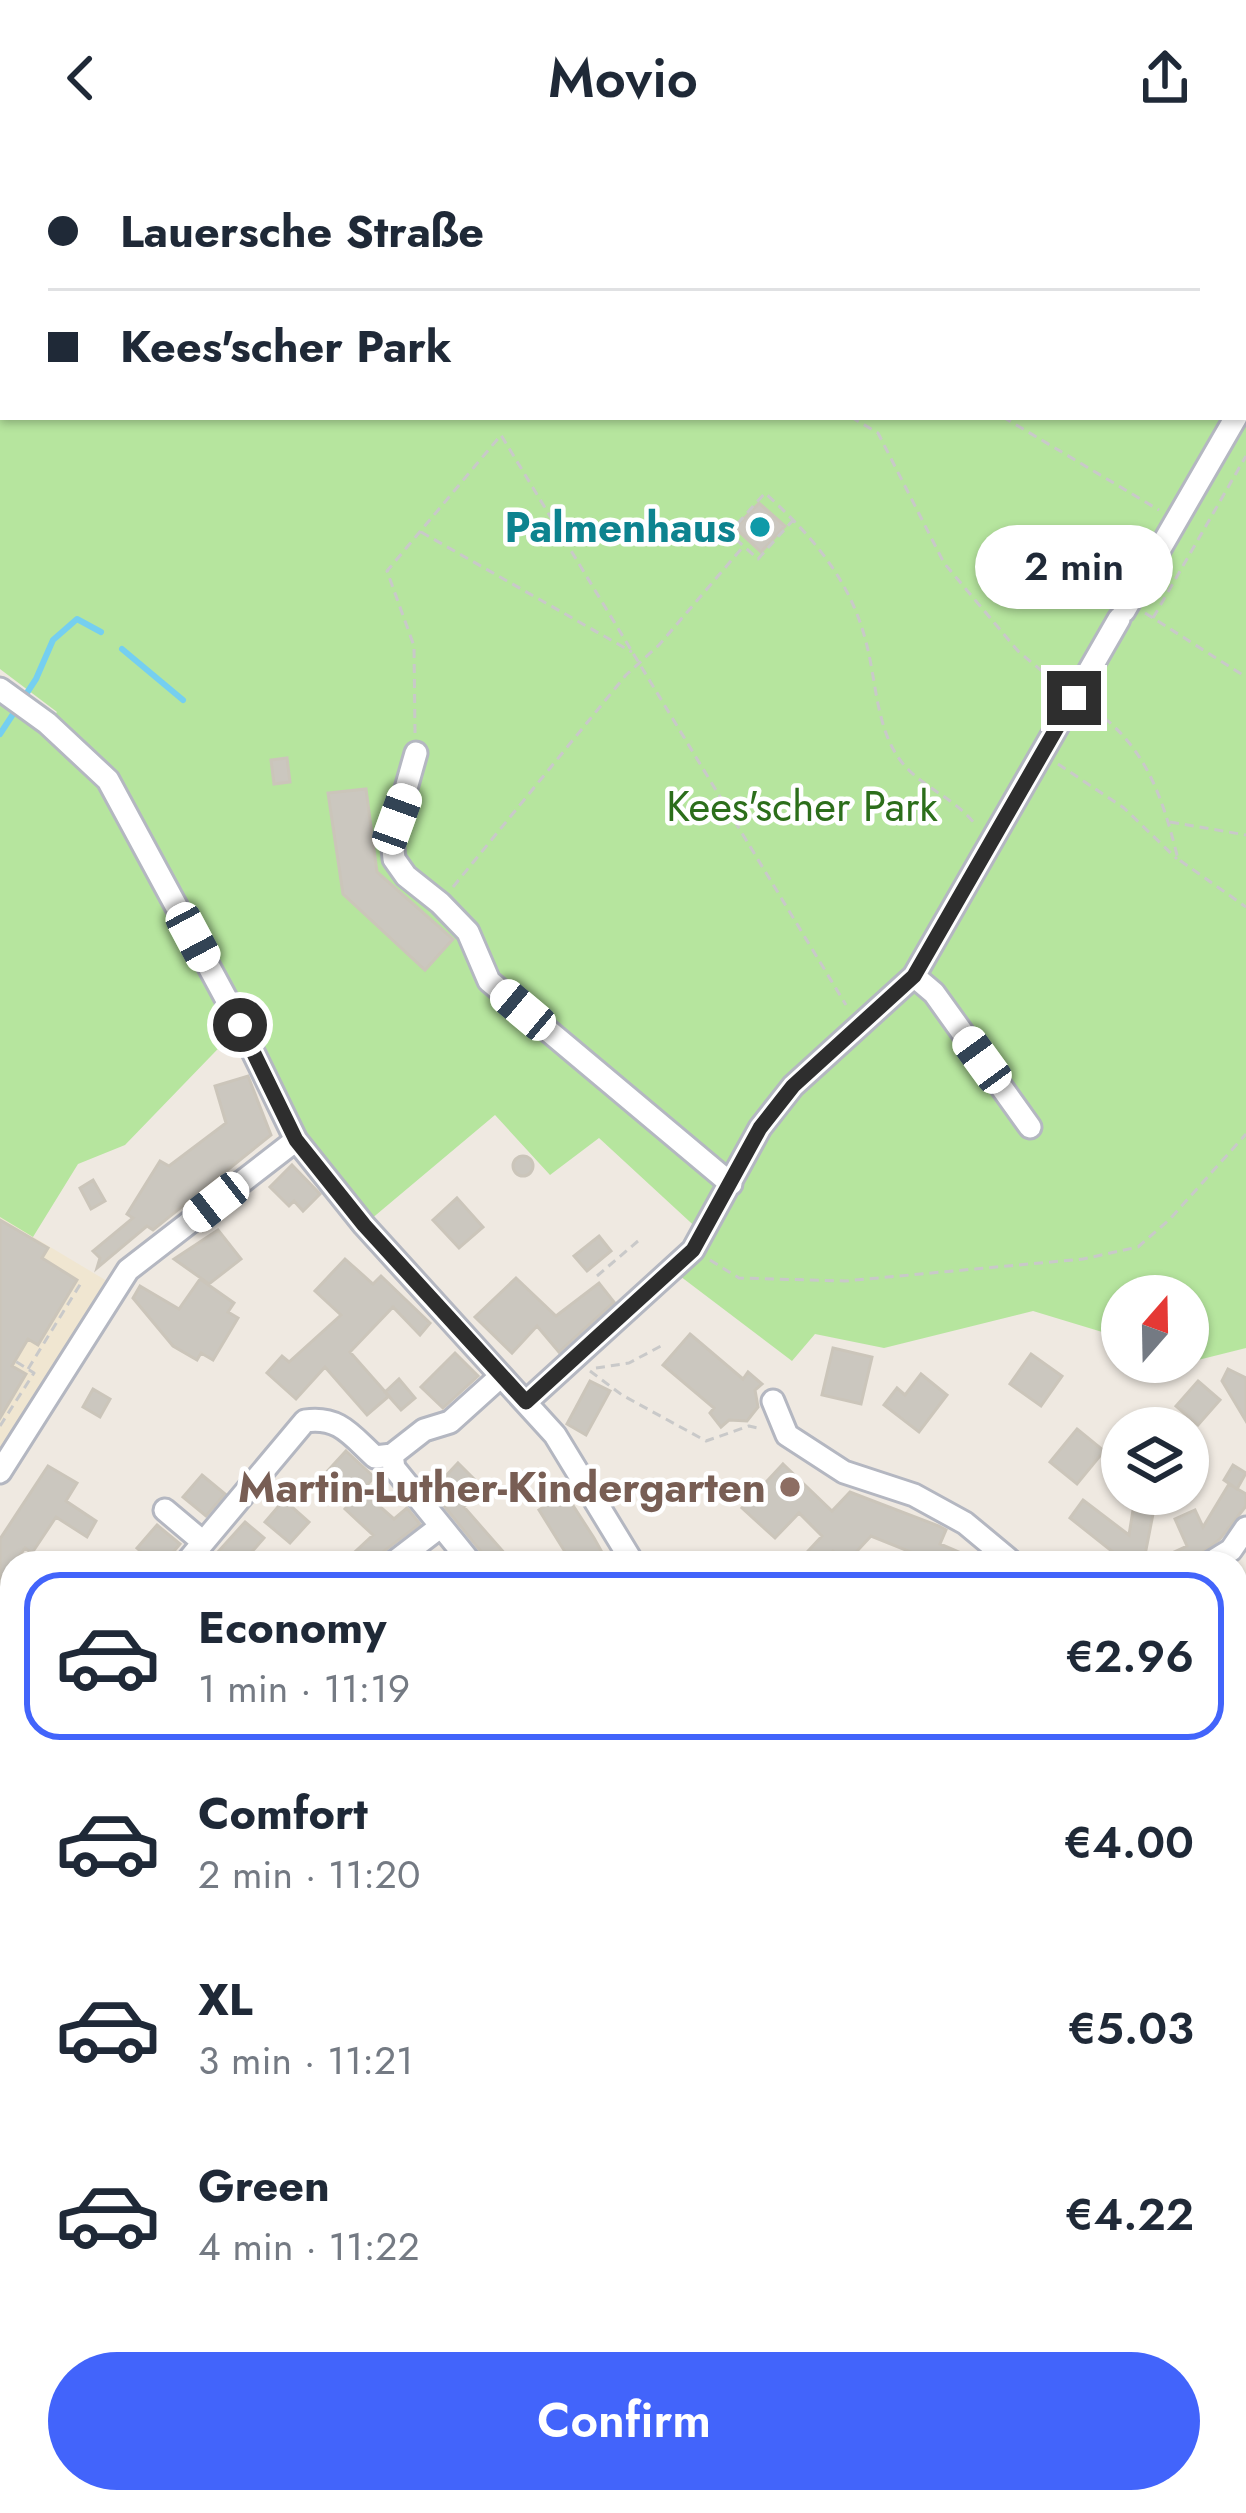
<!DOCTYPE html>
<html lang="en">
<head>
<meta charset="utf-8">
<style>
	:root { --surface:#fff; --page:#f2f2f3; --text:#1f2937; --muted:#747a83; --line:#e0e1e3; --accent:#4264fb }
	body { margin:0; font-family:Jost,sans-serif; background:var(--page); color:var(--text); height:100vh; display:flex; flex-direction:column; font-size:45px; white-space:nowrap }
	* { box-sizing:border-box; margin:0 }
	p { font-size:39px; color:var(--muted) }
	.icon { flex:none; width:66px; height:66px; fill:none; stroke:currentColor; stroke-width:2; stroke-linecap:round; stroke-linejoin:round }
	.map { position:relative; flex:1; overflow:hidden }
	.sheet { position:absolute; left:0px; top:1395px; width:1248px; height:963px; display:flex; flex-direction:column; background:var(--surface); border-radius:36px 36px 0 0; box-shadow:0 3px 9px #0004 }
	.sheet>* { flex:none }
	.top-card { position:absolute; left:0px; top:0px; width:1248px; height:264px; box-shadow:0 3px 9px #0004; display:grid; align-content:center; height:264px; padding:0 48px; background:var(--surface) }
	.needle { width:78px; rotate:20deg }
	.buttons { position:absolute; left:1101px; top:1119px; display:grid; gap:24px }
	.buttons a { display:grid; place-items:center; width:108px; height:108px; border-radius:50%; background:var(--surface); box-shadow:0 3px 9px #0004; font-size:60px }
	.end { position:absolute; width:54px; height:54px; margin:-27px; border:15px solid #2e2e2e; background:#fff; box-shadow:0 0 0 6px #fff }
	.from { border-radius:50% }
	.bubble { position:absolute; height:84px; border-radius:42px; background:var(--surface); box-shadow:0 3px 9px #0004; font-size:39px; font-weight:600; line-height:84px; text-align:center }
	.car { position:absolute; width:36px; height:72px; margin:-36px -18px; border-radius:15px; box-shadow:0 0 9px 3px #0007; background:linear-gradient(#fff 24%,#345 0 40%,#fff 0 76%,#345 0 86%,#fff 0) }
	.top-card b { display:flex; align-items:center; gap:42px; height:114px; font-size:45px }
	.top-card b+b { border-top:3px solid var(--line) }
	.top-card i { width:30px; height:30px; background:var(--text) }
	ul { padding:21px 0 0; list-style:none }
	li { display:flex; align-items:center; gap:36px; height:168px; margin:0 24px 18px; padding:0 24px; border:6px solid transparent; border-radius:36px }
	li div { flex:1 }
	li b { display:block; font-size:45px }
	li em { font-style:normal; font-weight:600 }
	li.current { border-color:var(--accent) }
	li>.icon { width:108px; height:108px; stroke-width:1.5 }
	.button { display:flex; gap:24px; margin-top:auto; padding:24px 48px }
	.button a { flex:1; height:138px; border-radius:72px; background:var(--accent); color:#fff; font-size:48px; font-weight:600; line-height:138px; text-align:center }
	header { display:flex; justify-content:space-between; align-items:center; height:156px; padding:0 48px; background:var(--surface); font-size:54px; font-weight:600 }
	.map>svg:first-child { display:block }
</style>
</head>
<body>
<header><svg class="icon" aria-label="back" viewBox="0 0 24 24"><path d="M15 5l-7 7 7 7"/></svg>Movio<svg class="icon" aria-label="share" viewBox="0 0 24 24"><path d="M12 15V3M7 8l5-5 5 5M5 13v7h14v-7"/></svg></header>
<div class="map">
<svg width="1246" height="2357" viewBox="0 0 1246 2357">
	<rect width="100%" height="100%" fill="#efe9e1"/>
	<path fill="#f0e6d1" d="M0 1061 117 1131 0 1316Z
		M1238 1756 1246 1759V2203L1236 2197Z"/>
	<path fill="#b6e59e" d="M0 0H837L3 3V261H1245V3H898L1246 0V1192L1198 1204 1188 1201V1140H1122V1182L1033 1155 884 1192 815 1178 792 1205 672 1114 702 1077 599 982 550 1019 495 959 364 1069 296 984 240 870 125 989 78 1008 33 1081 0 1061V533L47 567 57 556 0 513Z"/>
	<path fill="#c9ec9a" d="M1236 1794 1246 1797V1853L1236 1849Z
		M1236 1855 1246 1859V1946L1239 1944 1236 1951Z"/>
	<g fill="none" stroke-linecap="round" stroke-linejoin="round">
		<path stroke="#75cff0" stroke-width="6" d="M415 0 416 3
			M834 3 837 0
			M122 493 183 544
			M0 578 36 523 53 484 77 463 101 476"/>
	</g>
	<path fill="#cbc7bf" stroke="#cbc5ba" stroke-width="3" d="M759 347 785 370 761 396 735 372Z
		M287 602 290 626 274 628 271 604Z
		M366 633 377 716 453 783 425 814 343 738 328 637Z
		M248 920 271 979 153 1074 147 1070 97 1112 100 1102 93 1095 133 1062 127 1058 160 1005 169 1010 226 967 215 930Z
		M513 1010a10 10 0 1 1 20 0a10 10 0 1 1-20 0Z
		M292 1009 320 1038 303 1055 294 1045 289 1050 270 1031Z
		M93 1024 105 1045 91 1053 80 1032Z
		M457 1042 483 1071 459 1092 433 1064Z
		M0 1064 48 1092 42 1102 77 1124 38 1189 28 1183 12 1210 26 1218 0 1262Z
		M218 1074 241 1103 209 1128 174 1103Z
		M599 1080 611 1095 587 1115 574 1100Z
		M345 1103 373 1128 381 1120 430 1167 420 1179 393 1151 350 1196 389 1240 367 1259 325 1211 296 1243 267 1217 282 1200 289 1206 341 1159 315 1135Z
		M516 1122 556 1160 599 1127 614 1146 559 1196 537 1170 512 1197 475 1161Z
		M200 1123 234 1147 228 1156 238 1162 213 1204 201 1197 197 1204 173 1190 133 1142 140 1130 179 1153Z
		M690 1178 743 1223 748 1216 762 1228 755 1234 758 1251 747 1265 729 1264 721 1271 710 1257 714 1252 663 1209Z
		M833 1192 872 1201 861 1248 822 1239Z
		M455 1197 478 1220 443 1252 421 1231Z
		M1031 1198 1062 1220 1041 1250 1010 1228Z
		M1228 1213 1246 1222V1265L1222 1225Z
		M921 1218 947 1239 919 1276 884 1249 897 1232 905 1239Z
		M399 1223 415 1242 401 1254 385 1236Z
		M590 1225 610 1235 586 1279 567 1268Z
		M1198 1225 1220 1244 1198 1269 1176 1250Z
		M93 1233 110 1243 100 1261 83 1251Z
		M1077 1273 1104 1295 1077 1328 1050 1306Z
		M346 1295 374 1321 362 1335 394 1363 407 1352 420 1368 384 1395 378 1407H343L373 1379 345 1353 352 1345 324 1319Z
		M458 1307 475 1324 465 1334 473 1341 464 1351 513 1407H486L483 1398 440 1345 452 1333 442 1324Z
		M783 1308 832 1355 850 1336 939 1370 946 1374 940 1388 984 1407H938L871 1380 846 1407 833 1395 822 1407H797L822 1380 799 1357 775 1382 742 1352Z
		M1233 1309 1246 1317 1237 1333 1224 1324Z
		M48 1310 77 1327 66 1345 96 1365 87 1381 56 1361 32 1397 25 1392 0 1428V1383Z
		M202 1319 225 1338 206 1360 183 1341Z
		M1229 1328 1246 1338V1350L1220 1383 1189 1407H1150L1187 1390 1175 1363 1195 1354 1203 1371Z
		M565 1337 594 1382 608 1407H572L539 1354Z
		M284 1344 309 1366 290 1387 265 1366Z
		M1083 1344 1129 1379 1133 1354 1153 1358 1145 1399 1136 1397 1129 1407H1105L1113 1396 1070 1362Z
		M245 1366 264 1382 242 1407H208Z
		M157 1369 180 1388 164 1407H154L137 1392Z"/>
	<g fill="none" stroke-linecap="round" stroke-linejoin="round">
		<defs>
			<path id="minor" d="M1245 245 1246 243
				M1124 455 1236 261
				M0 533 47 567 108 624 235 859 296 984 364 1069 555 1279 633 1407
				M416 597 392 682 394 703 406 720 440 747 468 776 489 825 731 1028
				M914 820 934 837 1030 971
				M773 1245 787 1279 844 1316 914 1339 965 1367 1013 1407
				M526 1246 693 1094 760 972 793 930 914 820 1119 463
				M0 1316 128 1114 296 984
				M165 1354 203 1386
				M186 1407 305 1265C339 1260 351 1279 375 1301L392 1299
				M393 1407 440 1371
				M471 1407 394 1312 392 1299 424 1274 450 1266 501 1220
				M1210 1407 1231 1394 1246 1372
				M0 1552 12 1561
				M1236 1616 1246 1625
				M0 1928 12 1938
				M1236 2043 1246 2015
				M0 2185 12 2168
				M1236 2197 1246 2203
				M1236 2339 1246 2343
				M550 2346 563 2357"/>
			<path id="major" d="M1236 1560 1246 1552
				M482 2357 492 2346"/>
		</defs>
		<use href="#minor" stroke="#b4b7c1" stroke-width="27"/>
		<use href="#major" stroke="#c9c9c9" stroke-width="33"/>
		<path stroke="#c9c9c9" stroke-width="3" stroke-dasharray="9 6" stroke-linecap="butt" d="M440 0 442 3
			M1148 0 1153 3
			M806 3 809 0
			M1245 55H1246
			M851 261 878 277 944 407 1018 495 1055 526
			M1003 261 1159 354
			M794 363 758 403 729 377 765 337C812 380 850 423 866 486 876 523 876 569 898 601 917 630 953 640 974 667
			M421 376 632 496
			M1145 457 1246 521
			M1153 462 1246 300
			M1092 553C1146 589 1163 643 1178 703L1246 751
			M415 577 414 490 387 415 501 279 846 849
			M1058 608 1124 652 1177 703
			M1170 666 1246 679
			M453 731 626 519 659 489 742 392
			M710 1104 739 1122 845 1125 1083 1103 1138 1091 1170 1063 1246 978
			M597 1120 638 1085
			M596 1212 629 1207 661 1190
			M28 1213 81 1127
			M590 1215 622 1239 706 1285 749 1270 762 1273
			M0 1270 34 1217 15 1205"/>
		<use href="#minor" stroke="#fff" stroke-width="21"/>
		<use href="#major" stroke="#f2d163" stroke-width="27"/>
	</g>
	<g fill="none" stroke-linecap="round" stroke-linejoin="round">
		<path stroke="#2e2e2e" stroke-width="15" d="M240 869 296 984 364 1069 526 1246 693 1094 760 972 793 930 914 820 1074 542"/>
	</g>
	<circle fill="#0f9aa8" stroke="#fff" stroke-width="4.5" cx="760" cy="371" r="12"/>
	<circle fill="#8d6e63" stroke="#fff" stroke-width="4.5" cx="790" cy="1331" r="12"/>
	<g text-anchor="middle" stroke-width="9" stroke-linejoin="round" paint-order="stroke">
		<g font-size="42" font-weight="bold" fill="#0d838f" stroke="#fff" text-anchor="end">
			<text x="736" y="386">Palmenhaus</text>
		</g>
		<g font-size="42" fill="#2c6e1b" stroke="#fff">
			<text x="802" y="665">Kees'scher Park</text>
		</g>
		<g font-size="42" font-weight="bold" fill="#785e54" stroke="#fff" text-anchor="end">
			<text x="766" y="1346">Martin-Luther-Kindergarten</text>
		</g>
	</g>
</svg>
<div class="buttons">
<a><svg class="needle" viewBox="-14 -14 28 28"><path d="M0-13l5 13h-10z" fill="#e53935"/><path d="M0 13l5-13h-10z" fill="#747a83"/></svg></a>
<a><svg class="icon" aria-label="layers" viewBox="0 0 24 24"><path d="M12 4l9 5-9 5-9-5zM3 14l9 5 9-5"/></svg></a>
</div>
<i class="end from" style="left:240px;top:869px"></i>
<i class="end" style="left:1074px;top:542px"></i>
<div class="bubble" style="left:975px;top:369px;width:198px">2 min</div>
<i class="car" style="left:397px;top:663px;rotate:20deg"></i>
<i class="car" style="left:193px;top:781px;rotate:152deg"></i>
<i class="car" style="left:523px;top:854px;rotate:310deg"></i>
<i class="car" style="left:982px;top:904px;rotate:324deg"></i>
<i class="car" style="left:216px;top:1046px;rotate:232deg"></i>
<div class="top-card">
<b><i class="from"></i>Lauersche Straße</b>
<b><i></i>Kees'scher Park</b>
</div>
<section class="sheet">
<ul>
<li class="current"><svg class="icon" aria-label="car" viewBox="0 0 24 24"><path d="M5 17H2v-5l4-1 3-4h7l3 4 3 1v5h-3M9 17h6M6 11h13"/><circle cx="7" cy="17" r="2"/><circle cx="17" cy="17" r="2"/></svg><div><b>Economy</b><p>1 min · 11:19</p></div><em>€2.96</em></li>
<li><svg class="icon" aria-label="car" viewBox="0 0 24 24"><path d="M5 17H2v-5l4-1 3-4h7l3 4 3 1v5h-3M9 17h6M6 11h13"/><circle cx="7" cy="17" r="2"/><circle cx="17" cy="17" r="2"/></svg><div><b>Comfort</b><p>2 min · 11:20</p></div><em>€4.00</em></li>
<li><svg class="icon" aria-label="car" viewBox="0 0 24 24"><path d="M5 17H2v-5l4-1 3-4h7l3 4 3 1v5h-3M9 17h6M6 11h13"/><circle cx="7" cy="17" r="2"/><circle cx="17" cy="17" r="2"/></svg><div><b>XL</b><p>3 min · 11:21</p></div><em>€5.03</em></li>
<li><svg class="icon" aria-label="car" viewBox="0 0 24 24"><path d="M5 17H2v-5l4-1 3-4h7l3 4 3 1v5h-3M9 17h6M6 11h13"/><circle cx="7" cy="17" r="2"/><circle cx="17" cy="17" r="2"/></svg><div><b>Green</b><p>4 min · 11:22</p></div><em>€4.22</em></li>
</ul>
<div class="button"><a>Confirm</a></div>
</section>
</div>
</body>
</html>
